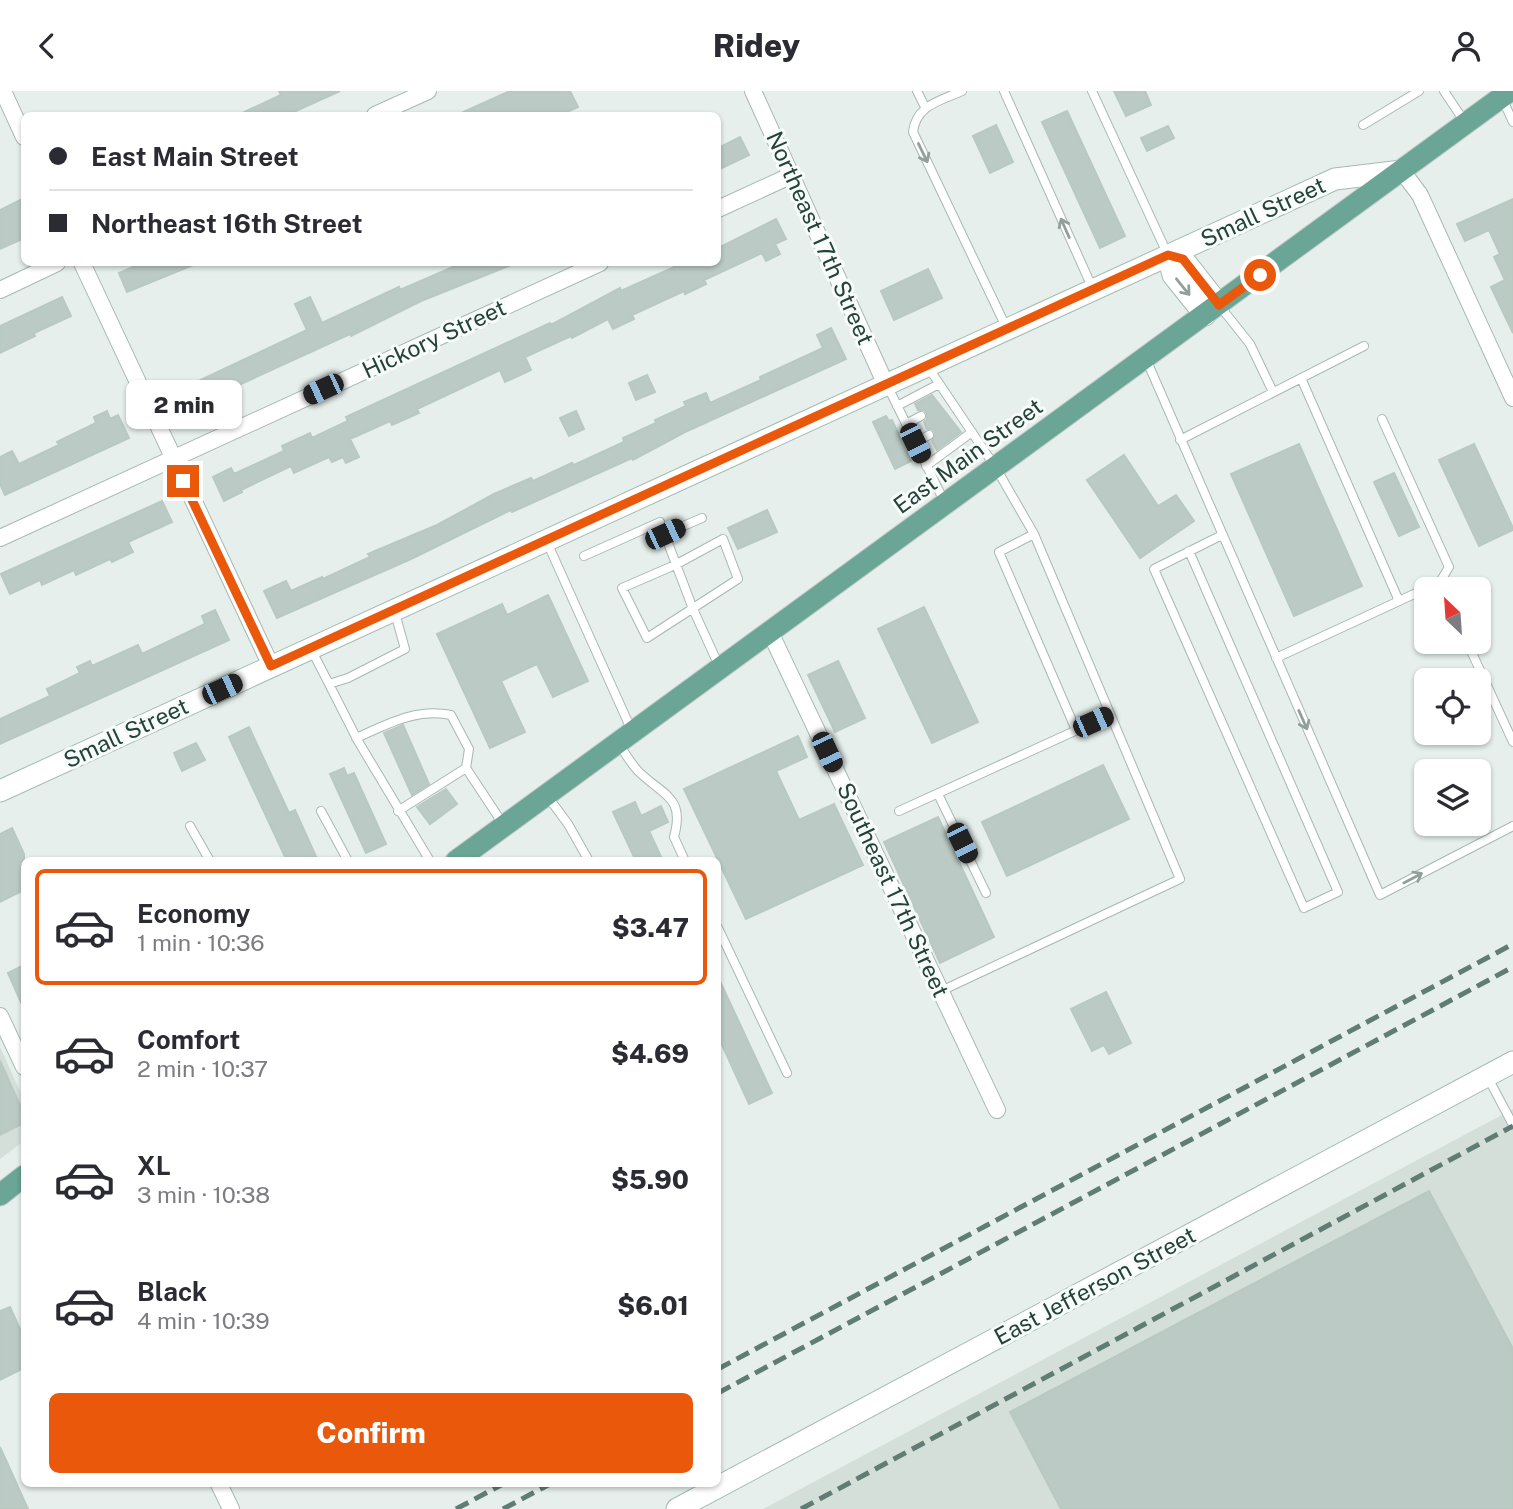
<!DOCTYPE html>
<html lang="en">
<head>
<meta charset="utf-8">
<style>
	:root { --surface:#fff; --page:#f7f7f7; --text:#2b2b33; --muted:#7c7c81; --line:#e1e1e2; --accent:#ea580c }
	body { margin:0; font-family:"Public Sans",sans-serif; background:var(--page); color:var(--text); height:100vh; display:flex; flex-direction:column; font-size:26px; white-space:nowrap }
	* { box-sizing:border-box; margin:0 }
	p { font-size:23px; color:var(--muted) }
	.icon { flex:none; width:38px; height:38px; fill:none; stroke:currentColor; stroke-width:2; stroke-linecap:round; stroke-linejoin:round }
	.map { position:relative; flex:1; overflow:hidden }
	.details { position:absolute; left:21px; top:766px; width:700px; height:630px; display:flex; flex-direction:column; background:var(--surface); border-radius:10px; box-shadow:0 2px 5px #0004 }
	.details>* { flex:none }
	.top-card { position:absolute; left:21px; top:21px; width:700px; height:154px; border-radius:10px; box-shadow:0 2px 5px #0004; display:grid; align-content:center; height:154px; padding:0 28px; background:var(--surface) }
	.needle { width:46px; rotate:335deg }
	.controls { position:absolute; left:1414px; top:486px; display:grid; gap:14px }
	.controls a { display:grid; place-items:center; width:77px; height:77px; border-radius:10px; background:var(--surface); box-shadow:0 2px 5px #0004; font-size:35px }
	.end { position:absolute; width:32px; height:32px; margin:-16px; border:9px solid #ea580c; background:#fff; box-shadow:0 0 0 4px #fff }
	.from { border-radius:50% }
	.bubble { position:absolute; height:49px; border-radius:10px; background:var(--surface); box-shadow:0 2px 5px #0004; font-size:23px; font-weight:800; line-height:49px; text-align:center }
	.car { position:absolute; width:21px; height:42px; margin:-21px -10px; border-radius:9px; box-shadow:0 0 5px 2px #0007; background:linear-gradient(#222 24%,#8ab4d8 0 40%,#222 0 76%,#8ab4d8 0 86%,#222 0) }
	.top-card b { display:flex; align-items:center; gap:24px; height:66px; font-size:26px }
	.top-card b+b { border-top:2px solid var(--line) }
	.top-card i { width:18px; height:18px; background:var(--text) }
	ul { padding:12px 0 0; list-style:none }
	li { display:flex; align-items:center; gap:21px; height:116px; margin:0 14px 10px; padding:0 14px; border:4px solid transparent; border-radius:10px }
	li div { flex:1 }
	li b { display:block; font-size:26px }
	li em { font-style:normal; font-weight:800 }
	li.on { border-color:var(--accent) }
	li>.icon { width:63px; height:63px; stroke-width:1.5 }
	.primary-button { display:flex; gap:14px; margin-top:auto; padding:14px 28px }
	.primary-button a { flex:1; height:80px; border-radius:10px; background:var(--accent); color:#fff; font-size:28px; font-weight:800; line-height:80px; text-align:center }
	header { display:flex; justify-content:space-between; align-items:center; height:91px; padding:0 28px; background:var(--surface); font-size:32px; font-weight:800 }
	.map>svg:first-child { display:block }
</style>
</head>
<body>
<header><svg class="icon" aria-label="back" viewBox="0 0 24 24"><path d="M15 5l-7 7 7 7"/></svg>Ridey<svg class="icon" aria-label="person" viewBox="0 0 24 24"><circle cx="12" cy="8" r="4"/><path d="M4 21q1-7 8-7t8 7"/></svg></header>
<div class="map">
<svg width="1513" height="1418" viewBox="0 0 1513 1418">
	<rect width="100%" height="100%" fill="#e6efeb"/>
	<path fill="#d4dfda" d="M0 956 24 1009V1050L0 1068Z
		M1513 1018V1418H763Z"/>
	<path fill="#bbcac4" stroke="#b8c9c2" stroke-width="2" d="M279 0H340L287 24H238L281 4Z
		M510 0H570L578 16 560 24H457Z
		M1114 0H1145L1151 14 1126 25Z
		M1067 20 1125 145 1100 157 1042 31Z
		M996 34 1013 71 990 82 973 45Z
		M1168 35 1174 47 1147 60 1141 47Z
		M740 46 749 64 718 79V57Z
		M24 107V147L0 158V119Z
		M1513 108V242L1491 196 1505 189 1494 166 1500 163 1489 139 1465 150 1457 133Z
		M776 128 786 148 775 153 780 163 766 170 762 162 704 189 706 193 685 203 684 200 632 224 634 228 613 238 608 228 572 247 571 245 525 266 531 279 505 291 500 279 417 318 419 322 392 334 390 330 350 348 359 366 346 372 343 366 332 371 329 366 294 382 291 375 241 399 242 401 224 410 213 386 231 377 234 383 284 360 282 355 310 342 312 347 348 330 346 326 550 232 551 234 620 197 621 200 683 172H718V157Z
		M142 172H198L127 201 119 182Z
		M462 172H516L421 210 351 245 350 243 182 320 173 302 307 239 295 213 310 206 322 232 399 196 400 199Z
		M928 178 942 207 894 229 881 200Z
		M62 206 71 225 34 242 35 245 0 262V235Z
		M831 237 846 268 685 341 633 369 632 367 512 421 511 419 411 468 277 527 264 500 286 490 291 500 322 486 323 488 370 466 368 463 437 434 494 403 531 387 533 390 572 372 574 374 624 351 623 347 656 332 655 329 686 315 684 311 706 302 710 312 761 289 760 286 823 257 817 244Z
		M647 284 655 301 636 309 629 292Z
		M932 304 961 341 937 359 932 350 935 341 932 338H927L924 331 927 328V323L924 319H918L915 313Z
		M107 320 110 328 118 324 129 347 5 404 0 393V366L12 360 19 373 59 354 57 351 96 332 94 326Z
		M576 320 584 338 569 345 560 327Z
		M886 325 889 330 892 329 911 370 895 378 873 331Z
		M1299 353 1362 495 1294 525 1231 383Z
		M1474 353 1513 437V439L1479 455 1439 369Z
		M1124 364 1158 415 1176 404 1194 430 1140 467 1087 389Z
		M1394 382 1419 436 1399 445 1374 391Z
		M162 410 172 431 128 451 133 461 112 471 110 468 76 484 74 479 42 494 40 489 10 503 1 483Z
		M767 419 777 441 738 458 728 437Z
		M548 504 588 590 553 606 537 573 501 590 525 641 490 657 437 543 502 513 507 524Z
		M924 516 978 631 932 652 878 538Z
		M215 519 229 549 0 653V628L50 605 47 598 80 582 77 576 90 570 92 575 138 554 142 563 205 533 202 525Z
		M838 570 865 627 835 641 808 584Z
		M403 634 429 693 412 704 384 642Z
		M249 636 289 722 295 719 318 770H287L229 646Z
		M798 645 807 666 776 680 799 729 834 713 863 774 746 828 684 698Z
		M196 652 205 669 182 680 174 662Z
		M1103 674 1129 728 1007 785 982 731Z
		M344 677 347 685 354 682 386 753 366 762 330 683Z
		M446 698 457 713 430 733 417 716Z
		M635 711 641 725 661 715 668 731 649 740 663 770H636L613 721Z
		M938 726 994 846 940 872 884 751Z
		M12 737 24 763V799L0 811V743Z
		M24 874V918L8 882Z
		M718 886 772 1002 749 1013 718 945Z
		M1106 901 1131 952 1109 963 1104 954 1092 960 1071 918Z
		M0 970 24 1023V1032L0 1044Z
		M1429 1100 1513 1258V1418H1061L1010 1321Z
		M10 1216 24 1247V1277L0 1289V1220Z
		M0 1356 28 1418H0Z"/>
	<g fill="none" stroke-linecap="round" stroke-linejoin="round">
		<defs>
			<path id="lane" d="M917 0 925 16
				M962 0C940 10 916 14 913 41L1007 238
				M1004 0 1092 196
				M1092 0 1167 162
				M1444 0 1464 30
				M1502 7 1513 31
				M1363 34 1419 0
				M1219 214 1250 253 1273 301
				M1146 268 1380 804 1513 735
				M928 276 996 377 1034 443 1180 788 941 900
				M1301 287 1399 510
				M888 296 944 410
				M897 315 939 293
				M906 333 921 325
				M1180 349 1364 255
				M915 352 929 344
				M926 375 972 341
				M665 443 702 427
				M1034 443 999 461 1076 639
				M723 448 738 488 647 547 622 497 675 474Z
				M546 449 631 638
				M1189 460 1338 801 1304 817 1154 478 1222 444
				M584 465 660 431 693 518 719 575
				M1467 551 1513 651
				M312 560 329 593 348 587 405 558 395 522
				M1276 567 1440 491 1449 476 1382 328
				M329 593 358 650 430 770
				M356 647C388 633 416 617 451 624L469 658 466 677
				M619 654C626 663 631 673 639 681 664 705 685 706 674 746L685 770
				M938 703 986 802
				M548 706 568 733 589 770
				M321 720 348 770
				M398 720 466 677 503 733
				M899 720 1110 624
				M190 735 210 770
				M718 837 787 982
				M1487 985 1513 1034"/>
			<path id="street" d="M3 0 24 46
				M753 0 886 294
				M375 24 428 0
				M1402 80 1420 104 1513 307
				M718 118 792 84
				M82 172 271 575
				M0 199 57 172
				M0 447 600 172
				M770 541 997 1019
				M0 925 24 976
				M219 1393 231 1418"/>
			<path id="secondary" d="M1168 164 1183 168 1219 214
				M1168 164 1173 184 1205 224
				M0 700 1335 88 1402 80
				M677 1418 1513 971"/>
			<path id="primary" d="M456 770 1510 0
				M0 1104 24 1085"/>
		</defs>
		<use href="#lane" stroke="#a8b8b2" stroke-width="10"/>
		<use href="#street" stroke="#a8b8b2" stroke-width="18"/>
		<use href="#secondary" stroke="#a4bbb3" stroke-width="23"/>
		<use href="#primary" stroke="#c2cac8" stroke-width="23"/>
		<use href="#lane" stroke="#fff" stroke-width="8"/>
		<use href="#street" stroke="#fff" stroke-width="16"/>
		<use href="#secondary" stroke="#fff" stroke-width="21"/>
		<use href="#primary" stroke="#6aa596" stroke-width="21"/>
		<path stroke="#5f7d75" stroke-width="5" stroke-dasharray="14 7" stroke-linecap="butt" d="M718 1278 1513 853
			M718 1302 1513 876
			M456 1418 503 1393
			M503 1418 550 1393
			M801 1418 1513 1035"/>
	</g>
	<defs><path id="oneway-shaft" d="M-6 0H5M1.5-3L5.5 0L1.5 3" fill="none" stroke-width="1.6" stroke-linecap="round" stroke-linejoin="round" transform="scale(1.75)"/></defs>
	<g stroke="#92a09c">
		<use href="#oneway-shaft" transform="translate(923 62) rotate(64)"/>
		<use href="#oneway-shaft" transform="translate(1065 137) rotate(-114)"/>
		<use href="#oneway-shaft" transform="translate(1183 196) rotate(51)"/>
		<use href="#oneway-shaft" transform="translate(1303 629) rotate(66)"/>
		<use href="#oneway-shaft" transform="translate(1413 787) rotate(-28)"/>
	</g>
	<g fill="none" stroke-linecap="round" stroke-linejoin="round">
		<path stroke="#ea580c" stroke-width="9" d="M183 390 271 575 1168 164 1183 168 1219 214 1260 184"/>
	</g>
	<g text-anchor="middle" stroke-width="6" stroke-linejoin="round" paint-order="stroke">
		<g font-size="23" fill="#24423a" stroke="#f7fbf9">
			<text transform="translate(1263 121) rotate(-25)" y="8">Small Street</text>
			<text transform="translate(820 147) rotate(66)" y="8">Northeast 17th Street</text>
			<text transform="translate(434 248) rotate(-25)" y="8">Hickory Street</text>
			<text transform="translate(968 365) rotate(-36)" y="8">East Main Street</text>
			<text transform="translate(126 642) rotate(-25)" y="8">Small Street</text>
			<text transform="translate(893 799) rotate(65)" y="8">Southeast 17th Street</text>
			<text transform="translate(1095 1195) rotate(-28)" y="8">East Jefferson Street</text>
		</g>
	</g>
</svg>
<div class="controls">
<a><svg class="needle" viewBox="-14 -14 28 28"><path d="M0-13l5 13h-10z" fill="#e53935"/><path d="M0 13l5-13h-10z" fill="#7c7c81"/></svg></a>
<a><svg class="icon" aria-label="locate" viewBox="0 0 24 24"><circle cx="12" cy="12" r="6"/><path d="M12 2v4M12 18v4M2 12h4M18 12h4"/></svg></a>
<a><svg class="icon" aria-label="layers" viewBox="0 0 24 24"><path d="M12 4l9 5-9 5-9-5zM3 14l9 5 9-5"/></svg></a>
</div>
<i class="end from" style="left:1260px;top:184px"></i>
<i class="end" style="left:183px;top:390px"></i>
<div class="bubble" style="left:126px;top:289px;width:116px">2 min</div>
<i class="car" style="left:323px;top:298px;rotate:245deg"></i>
<i class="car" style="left:915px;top:352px;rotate:154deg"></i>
<i class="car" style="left:665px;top:443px;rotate:65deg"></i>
<i class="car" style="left:222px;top:598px;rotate:65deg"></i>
<i class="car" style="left:1093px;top:631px;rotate:66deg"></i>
<i class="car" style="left:827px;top:661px;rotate:155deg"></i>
<i class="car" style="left:962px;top:752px;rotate:154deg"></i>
<div class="top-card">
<b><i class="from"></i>East Main Street</b>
<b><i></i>Northeast 16th Street</b>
</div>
<section class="details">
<ul>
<li class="on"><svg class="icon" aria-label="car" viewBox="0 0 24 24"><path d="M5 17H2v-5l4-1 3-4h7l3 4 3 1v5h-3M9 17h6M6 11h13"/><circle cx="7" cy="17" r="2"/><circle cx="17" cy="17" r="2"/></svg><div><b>Economy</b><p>1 min · 10:36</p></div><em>$3.47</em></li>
<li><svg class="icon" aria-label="car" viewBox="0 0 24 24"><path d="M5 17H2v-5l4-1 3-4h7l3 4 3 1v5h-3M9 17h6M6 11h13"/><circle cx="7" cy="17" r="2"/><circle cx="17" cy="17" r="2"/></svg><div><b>Comfort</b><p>2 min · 10:37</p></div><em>$4.69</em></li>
<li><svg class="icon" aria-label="car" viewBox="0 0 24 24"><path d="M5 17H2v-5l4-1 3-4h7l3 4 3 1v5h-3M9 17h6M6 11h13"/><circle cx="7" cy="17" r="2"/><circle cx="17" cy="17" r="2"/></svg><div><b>XL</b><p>3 min · 10:38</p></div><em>$5.90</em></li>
<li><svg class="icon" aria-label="car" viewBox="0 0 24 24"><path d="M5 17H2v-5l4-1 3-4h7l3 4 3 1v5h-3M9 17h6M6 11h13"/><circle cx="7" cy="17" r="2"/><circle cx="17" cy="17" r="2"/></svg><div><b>Black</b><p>4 min · 10:39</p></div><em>$6.01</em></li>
</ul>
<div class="primary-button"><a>Confirm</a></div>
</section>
</div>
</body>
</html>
